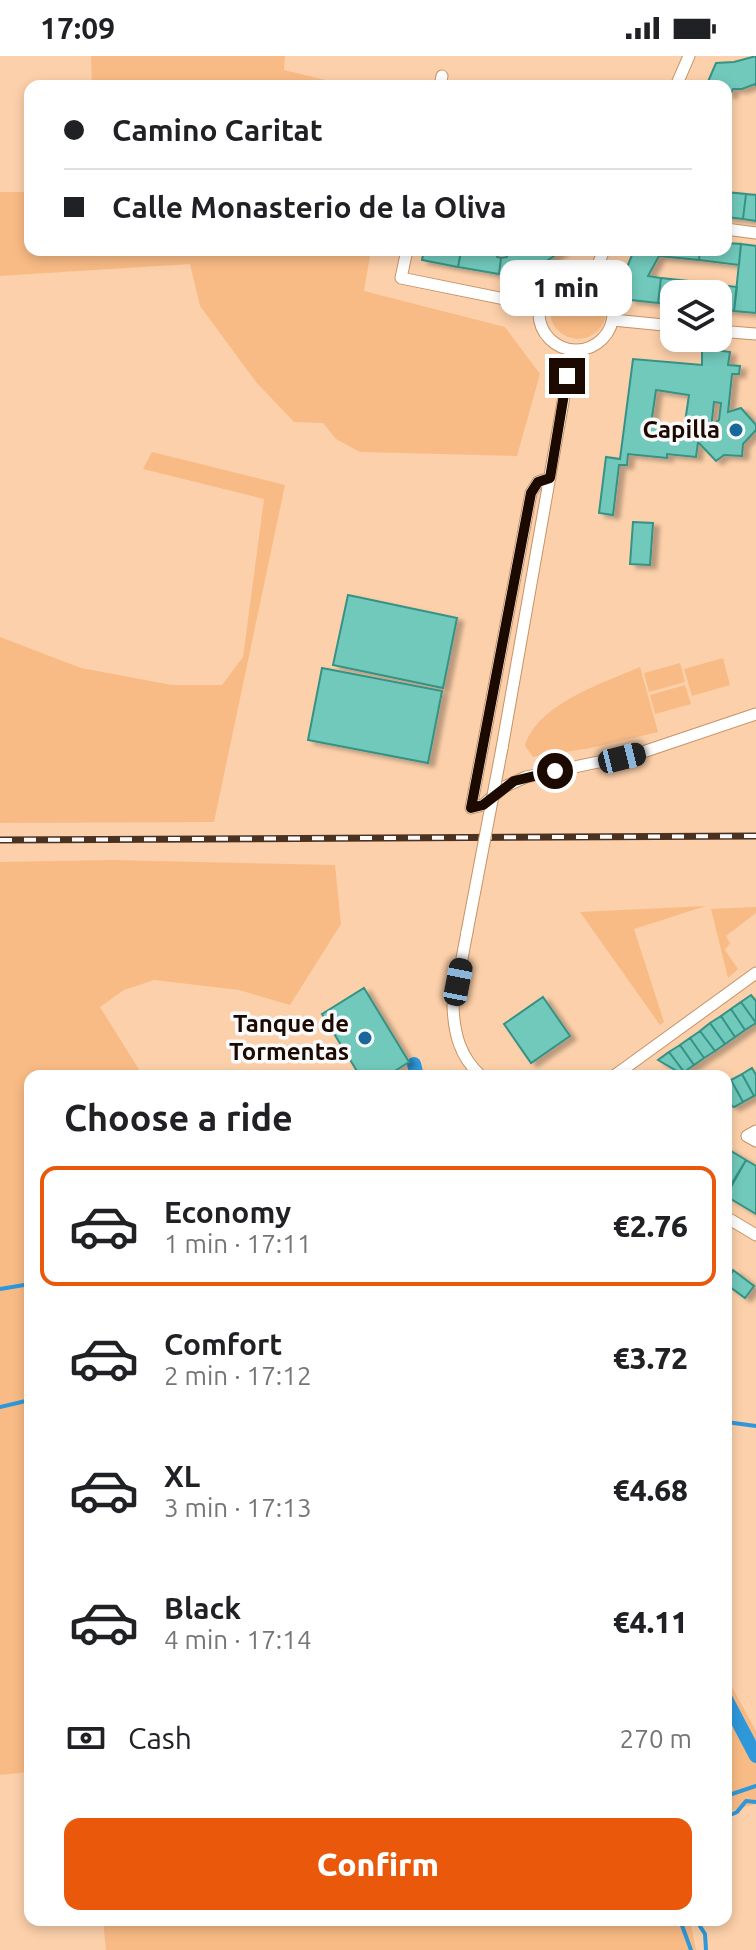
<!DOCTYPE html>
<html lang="en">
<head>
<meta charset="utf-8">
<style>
	:root { --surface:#fff; --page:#f6f6f6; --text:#202124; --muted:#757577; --line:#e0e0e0; --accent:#ea580c }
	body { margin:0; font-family:Ubuntu,sans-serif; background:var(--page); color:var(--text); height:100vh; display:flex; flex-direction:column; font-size:30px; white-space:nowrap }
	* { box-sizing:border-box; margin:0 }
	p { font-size:26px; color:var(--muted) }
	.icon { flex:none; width:44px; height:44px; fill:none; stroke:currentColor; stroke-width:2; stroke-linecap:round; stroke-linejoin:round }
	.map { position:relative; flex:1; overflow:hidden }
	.sheet { position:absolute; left:24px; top:1014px; width:708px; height:856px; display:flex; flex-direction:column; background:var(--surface); border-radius:16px; box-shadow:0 4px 12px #0003 }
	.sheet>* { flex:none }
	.hud { position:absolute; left:24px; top:24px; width:708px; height:176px; border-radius:16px; box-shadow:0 4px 12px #0003; display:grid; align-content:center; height:176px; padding:0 40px; background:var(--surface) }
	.tools { position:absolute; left:660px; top:224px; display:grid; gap:16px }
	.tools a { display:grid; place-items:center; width:72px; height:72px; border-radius:16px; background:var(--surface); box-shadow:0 4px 12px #0003; font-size:40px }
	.end { position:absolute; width:36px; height:36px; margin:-18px; border:10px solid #1c0900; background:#fff; box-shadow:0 0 0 4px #fff }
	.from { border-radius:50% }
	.bubble { position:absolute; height:56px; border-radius:16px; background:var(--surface); box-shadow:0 4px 12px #0003; font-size:26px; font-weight:800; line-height:56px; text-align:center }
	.car { position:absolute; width:24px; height:48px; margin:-24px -12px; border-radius:10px; box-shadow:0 0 6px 2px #0007; background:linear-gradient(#222 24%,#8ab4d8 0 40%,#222 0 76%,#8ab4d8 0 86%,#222 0) }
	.hud b { display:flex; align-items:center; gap:28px; height:76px; font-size:30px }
	.hud b+b { border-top:2px solid var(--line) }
	.hud i { width:20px; height:20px; background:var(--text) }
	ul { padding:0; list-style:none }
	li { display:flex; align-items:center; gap:24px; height:120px; margin:0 16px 12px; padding:0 24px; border:4px solid transparent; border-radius:16px }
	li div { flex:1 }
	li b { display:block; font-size:30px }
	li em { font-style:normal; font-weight:800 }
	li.on { border-color:var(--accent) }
	li>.icon { width:72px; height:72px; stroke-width:1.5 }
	h2 { padding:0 40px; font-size:36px; line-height:96px }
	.pay { display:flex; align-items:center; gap:20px; height:88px; padding:0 40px; font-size:30px }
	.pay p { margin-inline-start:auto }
	.action { display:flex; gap:16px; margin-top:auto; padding:16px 40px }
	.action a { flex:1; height:92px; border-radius:16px; background:var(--accent); color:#fff; font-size:32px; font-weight:800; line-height:92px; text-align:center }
	.status { display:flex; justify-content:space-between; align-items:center; height:56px; padding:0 40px; background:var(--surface); direction:ltr }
	.status svg { height:22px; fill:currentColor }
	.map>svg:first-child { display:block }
</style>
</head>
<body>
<div class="status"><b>17:09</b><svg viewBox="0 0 49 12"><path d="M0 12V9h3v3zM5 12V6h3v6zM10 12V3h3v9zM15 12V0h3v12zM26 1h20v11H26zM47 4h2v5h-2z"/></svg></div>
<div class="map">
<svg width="756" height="1894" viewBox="0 0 756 1894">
	<defs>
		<filter id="shadow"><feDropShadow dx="6" dy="3.5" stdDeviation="2" flood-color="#0004"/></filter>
	</defs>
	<rect width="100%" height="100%" fill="#fcd0aa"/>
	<path fill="#f9bb85" d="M91 0H285L284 14 350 30H92Z
		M0 136H30V194H371L364 235 505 271 540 318 517 400 360 396 336 383 323 367 294 366 256 326 200 250 190 208 0 220Z
		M550 255a28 28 0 1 1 56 0a28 28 0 1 1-56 0Z
		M152 396 285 429 214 766 0 767V581L81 612 172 629H222L243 601 264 443 143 413Z
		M723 602 730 629 692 640 684 613Z
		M680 607 685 626 649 636 644 617Z
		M640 611 658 676 591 692 533 701 525 690C537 648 603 627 640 611Z
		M685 629 691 648 655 658 650 639Z
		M111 804 335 809 341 868 290 949 239 934 154 924 124 934 100 951 143 1020H30V1716L0 1719V806Z
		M706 850 634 873 664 966 660 969 580 856Z
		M756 851V857L726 880 730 887 725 894 738 913 728 922 711 853Z
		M726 1586 732 1631 756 1675V1748L726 1756Z
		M103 1864H690L696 1894H106Z"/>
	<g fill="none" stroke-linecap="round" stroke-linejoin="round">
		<path stroke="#2f98da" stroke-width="4" d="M0 1233 30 1228
			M0 1351 30 1344
			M726 1366 756 1370
			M726 1740 756 1730
			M726 1761 737 1756 746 1745 756 1746
			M680 1864 691 1894
			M696 1864 705 1878 706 1894"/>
		<path stroke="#2f98da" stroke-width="14" d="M414 1008 417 1020
			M726 1643 756 1700"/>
	</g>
	<path fill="#71c9bb" stroke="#369285" stroke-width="2" fill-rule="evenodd" filter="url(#shadow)" d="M756 0V30L755 28 742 33H733L730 39 726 37V30L707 28 716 7 734 6Z
		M726 136 746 138 743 163 726 161Z
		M746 138 756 139V165L743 163Z
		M726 187 741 188 739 209 699 204 700 194H726Z
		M741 188 756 190V257L734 255Z
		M424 194 461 195 458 211 422 204Z
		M466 194H498L497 201 501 202 499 218 458 211 461 196Z
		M507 194H563L539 210 519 216 499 218 501 202 507 201Z
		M634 194H657L659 200 648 220 661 222 658 247 631 244 621 226Z
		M657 194H700L699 204 659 200Z
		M661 222 697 226 696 238H674V248L658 247Z
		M697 226 737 231 734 255 718 253V238H696Z
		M702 292 730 296 728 309 740 310 739 318H732L728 356 741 352 756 369V374L743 388 742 400 724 399 716 405 698 386 696 401 667 398V402L628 398 627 409H619L613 459 599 457 606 401 620 403 633 303 702 309ZM656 334 689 339 684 373 651 368ZM714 346 721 347 719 364 714 367 718 372 714 375 711 373Z
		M633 466 653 467 650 509 630 508Z
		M348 539 457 562 443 632 333 609Z
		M322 612 442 635 428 707 308 684Z
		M364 932 409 1006 387 1020H360L322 958Z
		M751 939 756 945V967L741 946Z
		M543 941 570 980 531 1007 504 968Z
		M741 946 756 967 745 974 731 953Z
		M731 953 745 974 735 981 721 960Z
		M721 960 735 981 725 988 710 967Z
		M710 967 725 988 715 995 700 975Z
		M700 975 715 995 704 1002 690 982Z
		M690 982 704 1002 694 1009 680 989Z
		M680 989 694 1009 684 1016 669 996Z
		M669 996 684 1016 682 1018 658 1004Z
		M752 1012 756 1019V1039L754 1040 742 1018Z
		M742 1018 754 1040 743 1046 731 1024Z
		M731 1024 743 1046 734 1051 726 1046V1027Z
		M726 1092 746 1104 726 1137Z
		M746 1104 756 1110V1158L726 1140Z
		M733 1214 754 1230 745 1242 726 1228Z"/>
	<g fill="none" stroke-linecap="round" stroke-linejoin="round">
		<defs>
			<path id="street" d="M440 30 442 20
				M676 30 689 0
				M726 173 756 177
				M407 194 401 222 539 250
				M539 257a37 37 0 1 1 74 0a37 37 0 1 1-74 0Z
				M592 223 604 194
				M613 264 674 270
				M718 275 756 278
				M550 422 538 426 531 437 471 752 483 749 504 731 526 721 637 698 756 658
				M502 692 572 295
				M467 876 453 950C454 978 460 1001 481 1020
				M614 1020 756 917
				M756 1075 747 1080 756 1085
				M726 1161 756 1179"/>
		</defs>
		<use href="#street" stroke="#c79365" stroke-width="13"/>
		<use href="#street" stroke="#fff" stroke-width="11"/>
		<defs>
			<path id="rail" d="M0 784 756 780"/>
		</defs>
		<use href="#rail" stroke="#4a3223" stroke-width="7"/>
		<use href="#rail" stroke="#fafafa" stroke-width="4" stroke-dasharray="12" stroke-linecap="butt"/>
		<defs>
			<path id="street-bridge" d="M467 876 502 692"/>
		</defs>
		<use href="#street-bridge" stroke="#c79365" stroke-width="13" stroke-linecap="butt"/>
		<use href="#street-bridge" stroke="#fff" stroke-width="11"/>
	</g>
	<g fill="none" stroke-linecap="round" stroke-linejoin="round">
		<path stroke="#1c0900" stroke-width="10" d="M555 715 514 725 483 749 471 752 531 437 538 426 550 422 567 320"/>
	</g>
	<g fill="#18699b" stroke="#fafafa" stroke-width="3">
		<circle cx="736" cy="374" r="8"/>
		<circle cx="365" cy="982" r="8"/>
	</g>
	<g text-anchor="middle" stroke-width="7" stroke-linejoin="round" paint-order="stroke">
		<g font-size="24" font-weight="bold" fill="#1c0900" stroke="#fafafa" text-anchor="end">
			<text x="720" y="382">Capilla</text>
			<text x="349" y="976">Tanque de<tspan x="349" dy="28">Tormentas</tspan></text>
		</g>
	</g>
</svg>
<div class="tools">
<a><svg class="icon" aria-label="layers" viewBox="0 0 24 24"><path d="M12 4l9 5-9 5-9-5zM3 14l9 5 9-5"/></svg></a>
</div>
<i class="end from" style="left:555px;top:715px"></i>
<i class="end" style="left:567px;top:320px"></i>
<div class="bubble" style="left:500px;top:204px;width:132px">1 min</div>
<i class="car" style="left:622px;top:702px;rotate:76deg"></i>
<i class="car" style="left:458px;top:926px;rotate:11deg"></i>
<div class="hud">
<b><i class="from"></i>Camino Caritat</b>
<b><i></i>Calle Monasterio de la Oliva</b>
</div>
<section class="sheet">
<h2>Choose a ride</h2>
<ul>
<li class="on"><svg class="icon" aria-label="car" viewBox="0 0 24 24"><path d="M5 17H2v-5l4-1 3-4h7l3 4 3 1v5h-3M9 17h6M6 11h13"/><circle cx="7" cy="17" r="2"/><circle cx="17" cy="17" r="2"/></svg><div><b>Economy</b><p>1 min · 17:11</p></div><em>€2.76</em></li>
<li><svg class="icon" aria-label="car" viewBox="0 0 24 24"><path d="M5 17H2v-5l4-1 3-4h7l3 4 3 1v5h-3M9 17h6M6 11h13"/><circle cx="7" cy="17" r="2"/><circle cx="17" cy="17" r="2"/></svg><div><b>Comfort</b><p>2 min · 17:12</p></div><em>€3.72</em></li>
<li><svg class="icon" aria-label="car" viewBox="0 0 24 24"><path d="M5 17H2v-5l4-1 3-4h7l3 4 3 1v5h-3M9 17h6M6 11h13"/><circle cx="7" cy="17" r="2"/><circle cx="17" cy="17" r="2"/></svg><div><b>XL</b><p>3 min · 17:13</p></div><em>€4.68</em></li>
<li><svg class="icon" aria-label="car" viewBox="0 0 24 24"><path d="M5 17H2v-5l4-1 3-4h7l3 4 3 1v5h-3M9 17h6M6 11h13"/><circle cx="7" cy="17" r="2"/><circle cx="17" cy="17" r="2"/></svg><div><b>Black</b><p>4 min · 17:14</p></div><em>€4.11</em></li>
</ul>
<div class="pay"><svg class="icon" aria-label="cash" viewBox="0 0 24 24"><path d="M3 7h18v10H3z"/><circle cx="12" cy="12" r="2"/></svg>Cash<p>270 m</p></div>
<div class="action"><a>Confirm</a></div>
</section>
</div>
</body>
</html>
